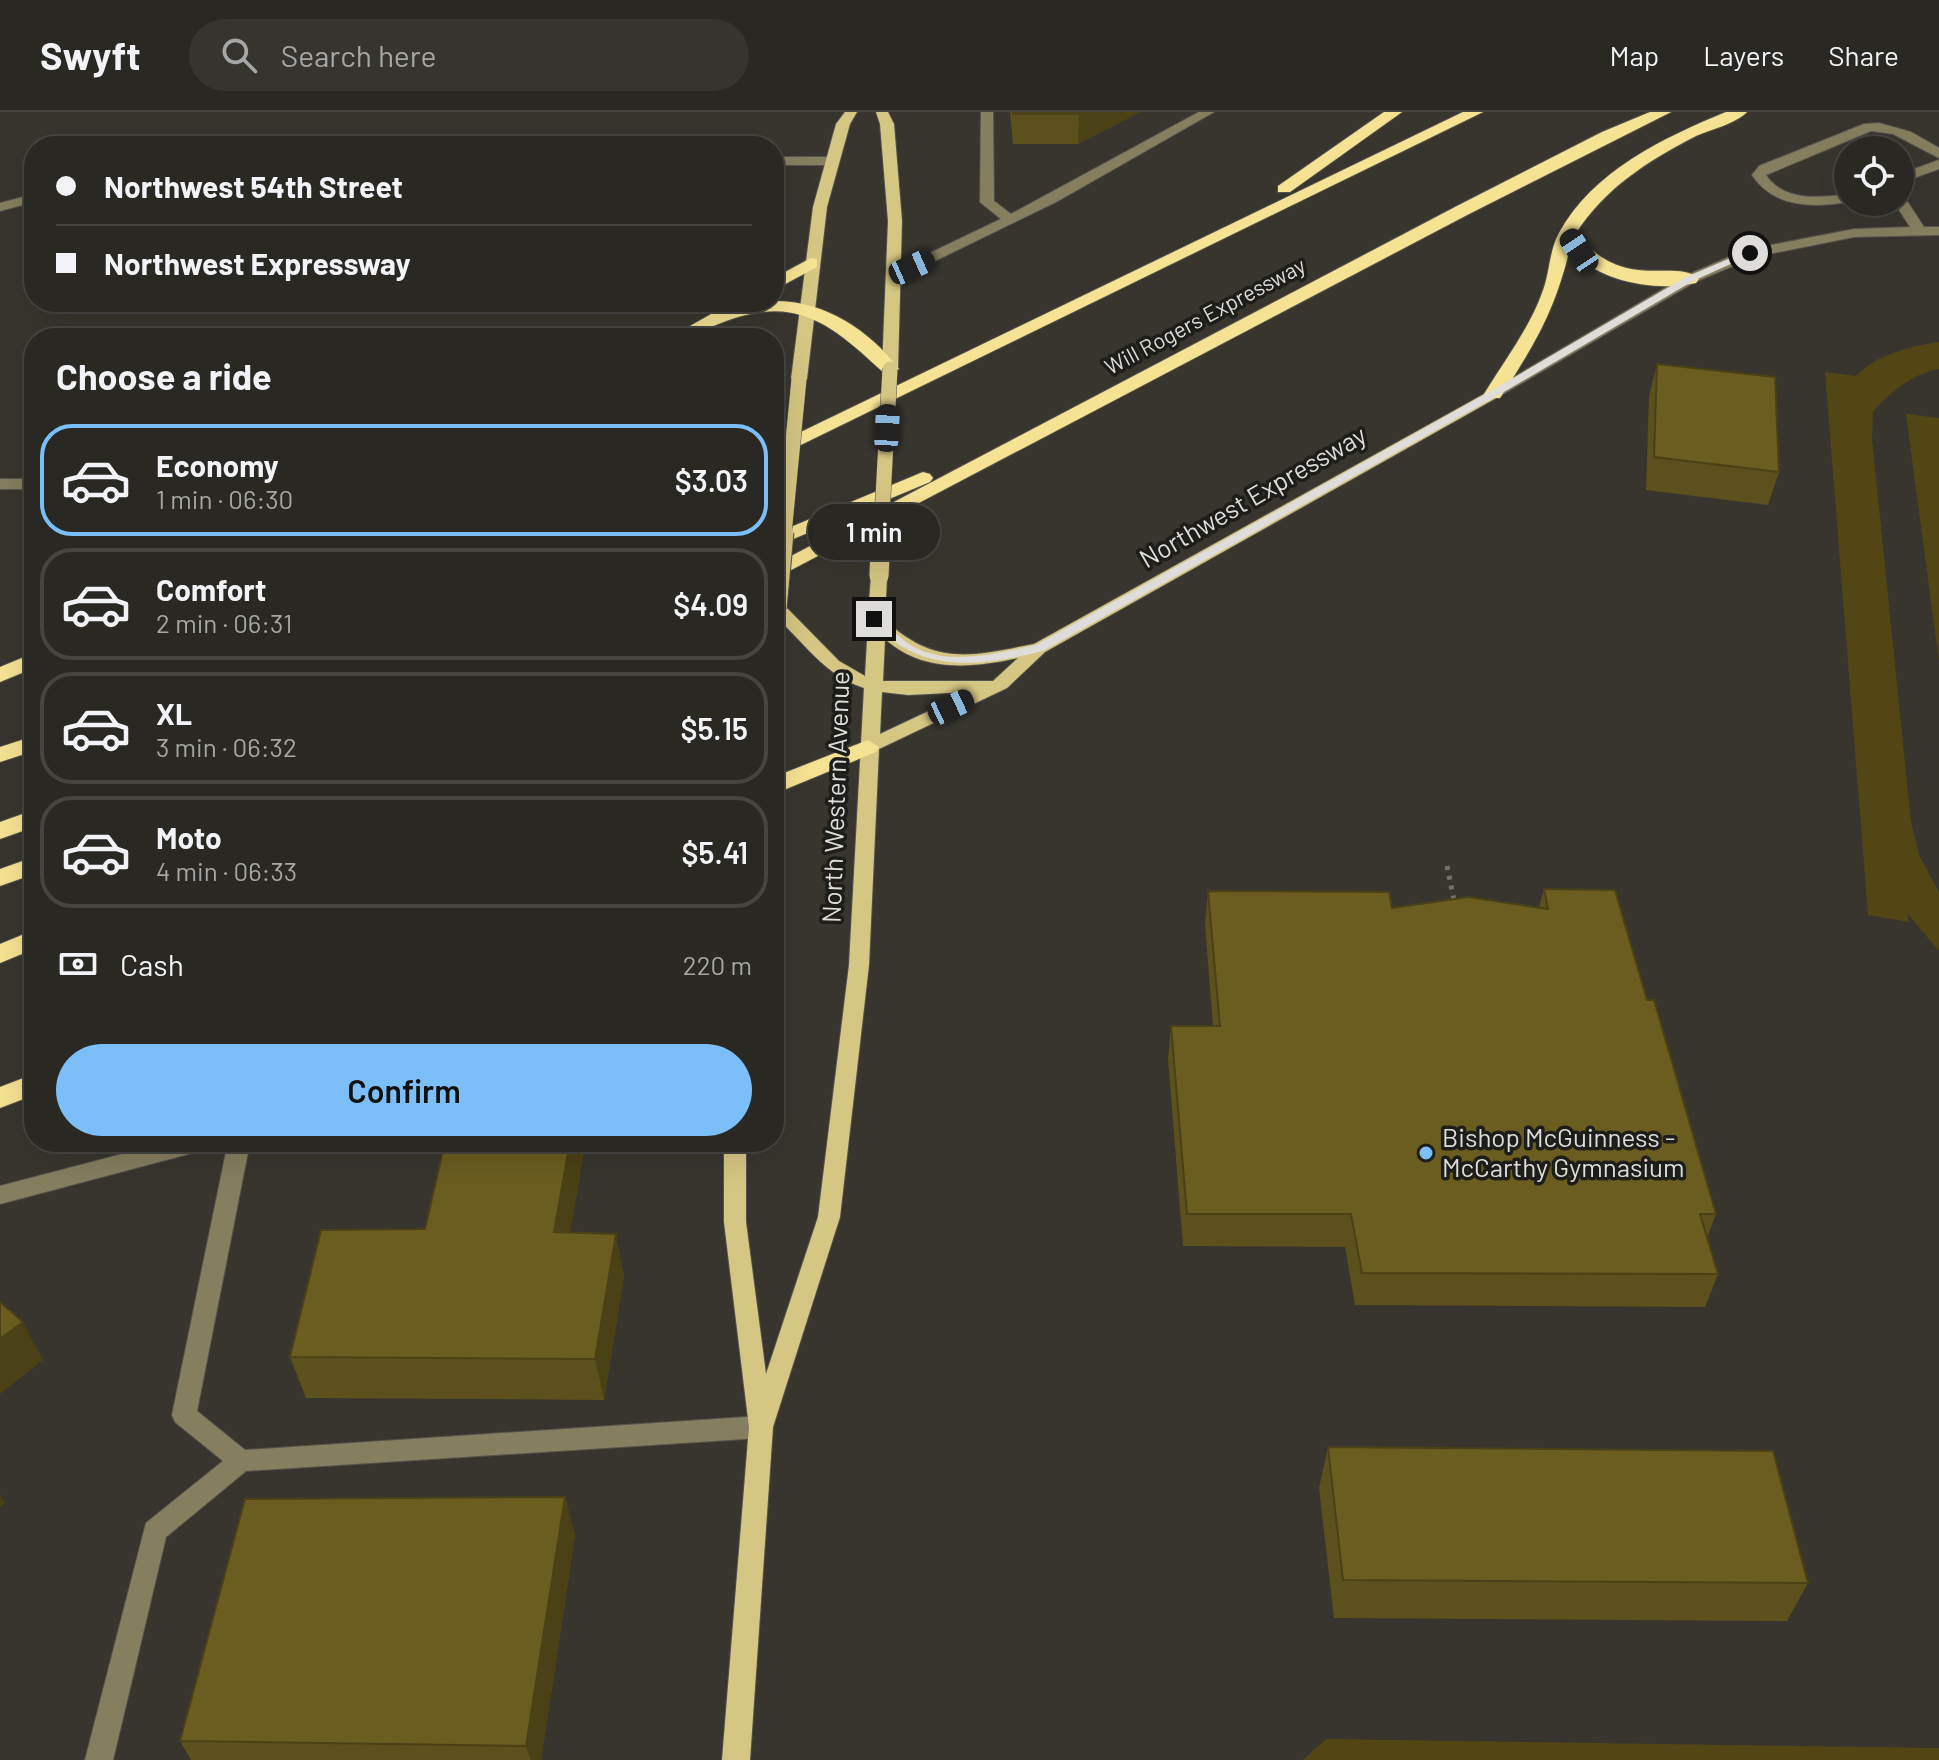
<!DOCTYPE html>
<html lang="en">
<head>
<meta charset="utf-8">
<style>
	:root { --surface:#292822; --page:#35342f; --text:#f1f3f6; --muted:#a5a6a5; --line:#454440; --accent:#7bbef8 }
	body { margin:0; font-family:Barlow,sans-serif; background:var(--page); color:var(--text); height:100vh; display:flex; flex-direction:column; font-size:30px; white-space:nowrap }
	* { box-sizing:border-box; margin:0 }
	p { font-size:26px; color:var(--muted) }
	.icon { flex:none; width:44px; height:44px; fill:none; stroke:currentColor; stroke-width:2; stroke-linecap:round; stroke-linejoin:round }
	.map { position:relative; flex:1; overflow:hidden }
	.side { position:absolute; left:24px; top:216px; width:760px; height:824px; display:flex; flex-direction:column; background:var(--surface); border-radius:32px; box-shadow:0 8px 32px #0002,0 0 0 2px var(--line) }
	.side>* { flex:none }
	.guide { position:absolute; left:24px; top:24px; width:760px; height:176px; border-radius:32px; box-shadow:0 8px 32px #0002,0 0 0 2px var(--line); display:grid; align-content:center; height:176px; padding:0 32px; background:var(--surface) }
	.buttons { position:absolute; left:1834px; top:24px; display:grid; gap:16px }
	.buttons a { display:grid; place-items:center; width:80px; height:80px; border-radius:50%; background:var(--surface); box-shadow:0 8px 32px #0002,0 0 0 2px var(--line); font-size:40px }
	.end { position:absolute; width:36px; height:36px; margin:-18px; border:10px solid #deddd9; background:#111; box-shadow:0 0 0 4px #111 }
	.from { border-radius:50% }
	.bubble { position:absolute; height:56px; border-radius:28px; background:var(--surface); box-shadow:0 8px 32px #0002,0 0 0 2px var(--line); font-size:26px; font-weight:600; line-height:56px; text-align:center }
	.car { position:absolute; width:24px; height:48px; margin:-24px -12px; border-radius:10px; box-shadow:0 0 6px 2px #0007; background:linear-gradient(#222 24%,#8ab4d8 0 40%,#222 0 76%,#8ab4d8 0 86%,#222 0) }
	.guide b { display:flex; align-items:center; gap:28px; height:76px; font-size:30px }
	.guide b+b { border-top:2px solid var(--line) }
	.guide i { width:20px; height:20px; background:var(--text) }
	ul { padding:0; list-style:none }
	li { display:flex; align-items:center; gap:24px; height:112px; margin:0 16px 12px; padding:0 16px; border:4px solid var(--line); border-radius:32px }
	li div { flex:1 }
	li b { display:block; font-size:30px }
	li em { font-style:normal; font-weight:600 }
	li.selected { border-color:var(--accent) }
	li>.icon { width:72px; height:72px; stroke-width:1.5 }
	h2 { padding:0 32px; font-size:36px; line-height:96px }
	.pay { display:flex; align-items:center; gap:20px; height:88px; padding:0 32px; font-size:30px }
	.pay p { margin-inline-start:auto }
	.action { display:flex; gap:16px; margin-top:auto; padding:16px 32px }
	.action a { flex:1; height:92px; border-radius:48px; background:var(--accent); color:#111; font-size:32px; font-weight:600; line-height:92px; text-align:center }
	header { display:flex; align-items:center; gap:48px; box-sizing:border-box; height:112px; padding:0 40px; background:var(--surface); border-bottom:2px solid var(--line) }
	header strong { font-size:38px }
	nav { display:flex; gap:44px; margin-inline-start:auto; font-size:28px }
	.search { width:560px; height:72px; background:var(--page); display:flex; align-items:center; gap:20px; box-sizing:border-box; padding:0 28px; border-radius:44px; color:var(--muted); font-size:30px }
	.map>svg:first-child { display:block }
</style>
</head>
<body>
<header>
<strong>Swyft</strong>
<div class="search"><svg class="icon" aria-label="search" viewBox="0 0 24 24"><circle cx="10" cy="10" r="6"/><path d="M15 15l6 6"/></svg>Search here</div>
<nav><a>Map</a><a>Layers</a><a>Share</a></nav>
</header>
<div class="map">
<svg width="1939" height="1648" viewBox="0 0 1939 1648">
	<rect width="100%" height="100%" fill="#37352e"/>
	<path fill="#524614" d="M1939 230V257C1912 262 1891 279 1873 300L1872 327 1911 710 1919 743 1939 780V839L1907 801 1909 810 1868 803 1825 260 1856 264C1878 242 1908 235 1939 230Z
		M1906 302 1939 306V549Z
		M1326 1627 1939 1636V1648H1303Z"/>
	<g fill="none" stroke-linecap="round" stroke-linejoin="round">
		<defs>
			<path id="minor" d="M981 0H993L994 89 1011 102 1199 0H1214L1058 89 898 167H888V161L1001 107 980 90Z
				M1879 11 1911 20 1939 36V46L1893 22 1871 19 1766 63C1784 90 1820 86 1848 82V90C1813 96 1774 96 1752 63L1759 54 1864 12Z
				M774 45H832L839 49 832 53H774Z
				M1939 48V57L1900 71V62Z
				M34 82V90L0 99V91Z
				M1900 85 1905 86 1924 115H1939V123L1854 125 1754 145 1695 170 1498 285H1488L1485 282 1685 164 1745 138 1854 117 1910 115 1894 90H1900Z
				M0 367H34V377H0Z
				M168 1030H211L208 1036 200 1039 0 1092V1074Z
				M228 1030H250L197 1299 245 1338 761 1304 770 1308 773 1315 770 1322 761 1326 246 1359 166 1425 113 1648H85L146 1411 223 1349 175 1310 172 1303Z"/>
			<path id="major" d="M845 0H857L850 12 827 95 807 267 799 272 791 267 813 95 836 12Z
				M876 0H888L894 12 902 109 898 257 890 262 882 257 888 109 880 12Z
				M1493 277 1501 282 1498 285 1045 540 1007 576 879 637 869 853 840 1105 773 1315 750 1648H722L749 1315 724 1110V1030H746V1110L766 1262 818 1105 849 853 864 576C824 563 804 530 774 503V491L783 492 839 549 865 564 868 511 865 507 868 503 871 464 879 459 887 464 885 508C935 555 973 544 1034 532ZM885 527C923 561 971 556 1018 546L993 569H883ZM882 580 908 583 969 580 880 622Z"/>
			<path id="highway" d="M1384 0H1402L1290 80H1278V74Z
				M1463 0H1483L774 346V333Z
				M1650 0H1671L1469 102 774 467V453L1457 94 1602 20Z
				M1726 0H1747C1735 12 1712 17 1696 24 1649 48 1605 76 1576 121 1623 182 1676 145 1699 167L1696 171C1656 180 1596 170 1570 136 1555 199 1535 232 1500 286H1486L1484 282C1504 249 1529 217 1542 181 1550 161 1549 139 1559 121 1593 59 1663 26 1726 0Z
				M811 146 817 147V155L774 178V166Z
				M777 189C826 190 869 218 899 257L890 262 884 261C831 212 796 181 721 211 699 219 694 226 669 226L727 193 741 195Z
				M923 360 930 362 933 366 930 370 774 435V422Z
				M34 541V556L0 570V555Z
				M34 624V639L0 650V635Z
				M868 628 879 635 876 640 774 682V665Z
				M34 698V715L0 727V710Z
				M34 745V762L0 774V757Z
				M34 818V837L0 851V832Z
				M34 962V983L0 996V975Z"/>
		</defs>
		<use href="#minor" stroke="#55534d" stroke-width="2"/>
		<use href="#major" stroke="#55534d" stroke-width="2"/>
		<use href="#highway" stroke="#55534d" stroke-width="2"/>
		<path stroke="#72706a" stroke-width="5" stroke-dasharray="4 6" stroke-linecap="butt" d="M1447 754 1455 793"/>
		<use href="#minor" fill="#857e5f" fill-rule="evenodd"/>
		<use href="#major" fill="#d6c684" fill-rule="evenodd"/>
		<use href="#highway" fill="#f6e293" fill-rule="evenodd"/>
		<defs>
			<path id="major-bridge-far1" d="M784 422 799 267
				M881 422 890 257"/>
			<path id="major-bridge" d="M879 464 881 420
				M777 496 784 420"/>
		</defs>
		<use href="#major-bridge-far1" stroke="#55534d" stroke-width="16" stroke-linecap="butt"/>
		<use href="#major-bridge" stroke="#55534d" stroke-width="21" stroke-linecap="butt"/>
		<use href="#major-bridge-far1" stroke="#d6c684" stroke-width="15"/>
		<use href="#major-bridge" stroke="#d6c684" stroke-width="19"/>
	</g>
	<path fill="#5c501c" d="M1010 0H1140L1078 32H1013Z
		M1657 252 1779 360 1768 393 1646 378 1649 284Z
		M1544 777 1647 888 1716 1102 1707 1126 1718 1162 1705 1195 1355 1193 1345 1135 1183 1134 1168 947 1171 914H1213L1205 813 1208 779 1392 796 1539 795Z
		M624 1164 604 1288 306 1286 290 1245Z
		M1328 1335 1808 1471 1787 1509 1334 1506 1319 1376Z
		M565 1385 575 1424 541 1648H191L180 1629Z"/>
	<path fill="#4b4116" d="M1082 0H1140L1078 32 1079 2Z
		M570 1030H586L563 1162 554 1120Z
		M616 1122 624 1164 604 1288 595 1247Z
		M23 1210 43 1248 0 1282V1227Z
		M0 1383 5 1391 0 1395Z
		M565 1385 575 1424 541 1648H531L526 1634Z"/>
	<path fill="#6b5d20" stroke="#4b4116" stroke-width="2" d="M1013 0H1082L1079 2H1013Z
		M1657 252 1775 265 1779 360 1654 345Z
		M1544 777 1615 778 1647 888H1654L1716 1102H1700L1718 1162 1362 1161 1351 1102H1187L1171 914H1220L1208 779 1389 780 1392 796 1468 785 1548 797Z
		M445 1030H570L554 1120 616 1122 595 1247 290 1245 321 1118 425 1117Z
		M0 1190 23 1210 0 1227Z
		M1328 1335 1773 1339 1808 1471 1343 1468Z
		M565 1385 526 1634 180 1629 245 1387Z"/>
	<path fill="#deddd9" d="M1747 139 1755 141 1693 169 1497 284 1043 539C977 555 919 563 869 507L878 505C889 514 900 527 912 534 949 555 997 541 1036 533L1489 280 1686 165Z"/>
	<circle fill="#7bbef8" stroke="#1d1d1a" stroke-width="3" cx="1426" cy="1041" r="8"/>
	<g text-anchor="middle" stroke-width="7" stroke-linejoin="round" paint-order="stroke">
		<g font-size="22" fill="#deddd9" stroke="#1d1d1a">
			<text transform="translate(1205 204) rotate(-28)" y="8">Will Rogers Expressway</text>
		</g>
		<g font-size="26" fill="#deddd9" stroke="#1d1d1a">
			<text transform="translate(1253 385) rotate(-30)" y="9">Northwest Expressway</text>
			<text transform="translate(836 685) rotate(-88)" y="9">North Western Avenue</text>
		</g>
		<g font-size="26" fill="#deddd9" stroke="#1d1d1a" text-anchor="start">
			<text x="1442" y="1035">Bishop McGuinness -<tspan x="1442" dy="30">McCarthy Gymnasium</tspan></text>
		</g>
	</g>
</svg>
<div class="buttons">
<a><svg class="icon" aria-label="locate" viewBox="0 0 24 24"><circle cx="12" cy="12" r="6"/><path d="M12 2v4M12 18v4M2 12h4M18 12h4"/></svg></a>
</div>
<i class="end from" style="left:1750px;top:141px"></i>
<i class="end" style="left:874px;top:507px"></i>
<div class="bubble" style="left:808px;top:392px;width:132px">1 min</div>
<i class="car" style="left:1579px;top:139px;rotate:326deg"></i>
<i class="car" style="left:912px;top:155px;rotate:66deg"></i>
<i class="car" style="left:887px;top:316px;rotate:3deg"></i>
<i class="car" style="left:951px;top:595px;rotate:65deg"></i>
<div class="guide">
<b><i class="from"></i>Northwest 54th Street</b>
<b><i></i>Northwest Expressway</b>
</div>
<section class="side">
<h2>Choose a ride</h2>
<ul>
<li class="selected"><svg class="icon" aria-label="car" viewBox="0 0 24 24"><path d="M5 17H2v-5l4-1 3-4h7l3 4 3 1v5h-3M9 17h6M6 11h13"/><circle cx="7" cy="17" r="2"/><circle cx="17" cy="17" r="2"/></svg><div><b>Economy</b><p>1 min · 06:30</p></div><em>$3.03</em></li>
<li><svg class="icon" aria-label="car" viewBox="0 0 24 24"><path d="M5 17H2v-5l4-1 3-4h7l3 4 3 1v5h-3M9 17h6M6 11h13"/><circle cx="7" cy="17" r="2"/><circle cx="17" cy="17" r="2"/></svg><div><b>Comfort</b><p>2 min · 06:31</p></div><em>$4.09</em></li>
<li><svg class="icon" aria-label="car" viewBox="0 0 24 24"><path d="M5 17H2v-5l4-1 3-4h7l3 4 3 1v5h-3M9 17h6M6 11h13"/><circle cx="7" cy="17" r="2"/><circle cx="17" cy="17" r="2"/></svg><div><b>XL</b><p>3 min · 06:32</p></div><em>$5.15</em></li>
<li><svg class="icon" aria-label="car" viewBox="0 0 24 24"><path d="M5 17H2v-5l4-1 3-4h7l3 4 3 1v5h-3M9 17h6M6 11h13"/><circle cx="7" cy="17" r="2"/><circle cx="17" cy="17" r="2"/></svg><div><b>Moto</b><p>4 min · 06:33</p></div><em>$5.41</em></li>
</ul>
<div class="pay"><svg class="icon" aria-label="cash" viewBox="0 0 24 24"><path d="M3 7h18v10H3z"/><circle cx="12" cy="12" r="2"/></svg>Cash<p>220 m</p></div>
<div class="action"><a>Confirm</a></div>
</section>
</div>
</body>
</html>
